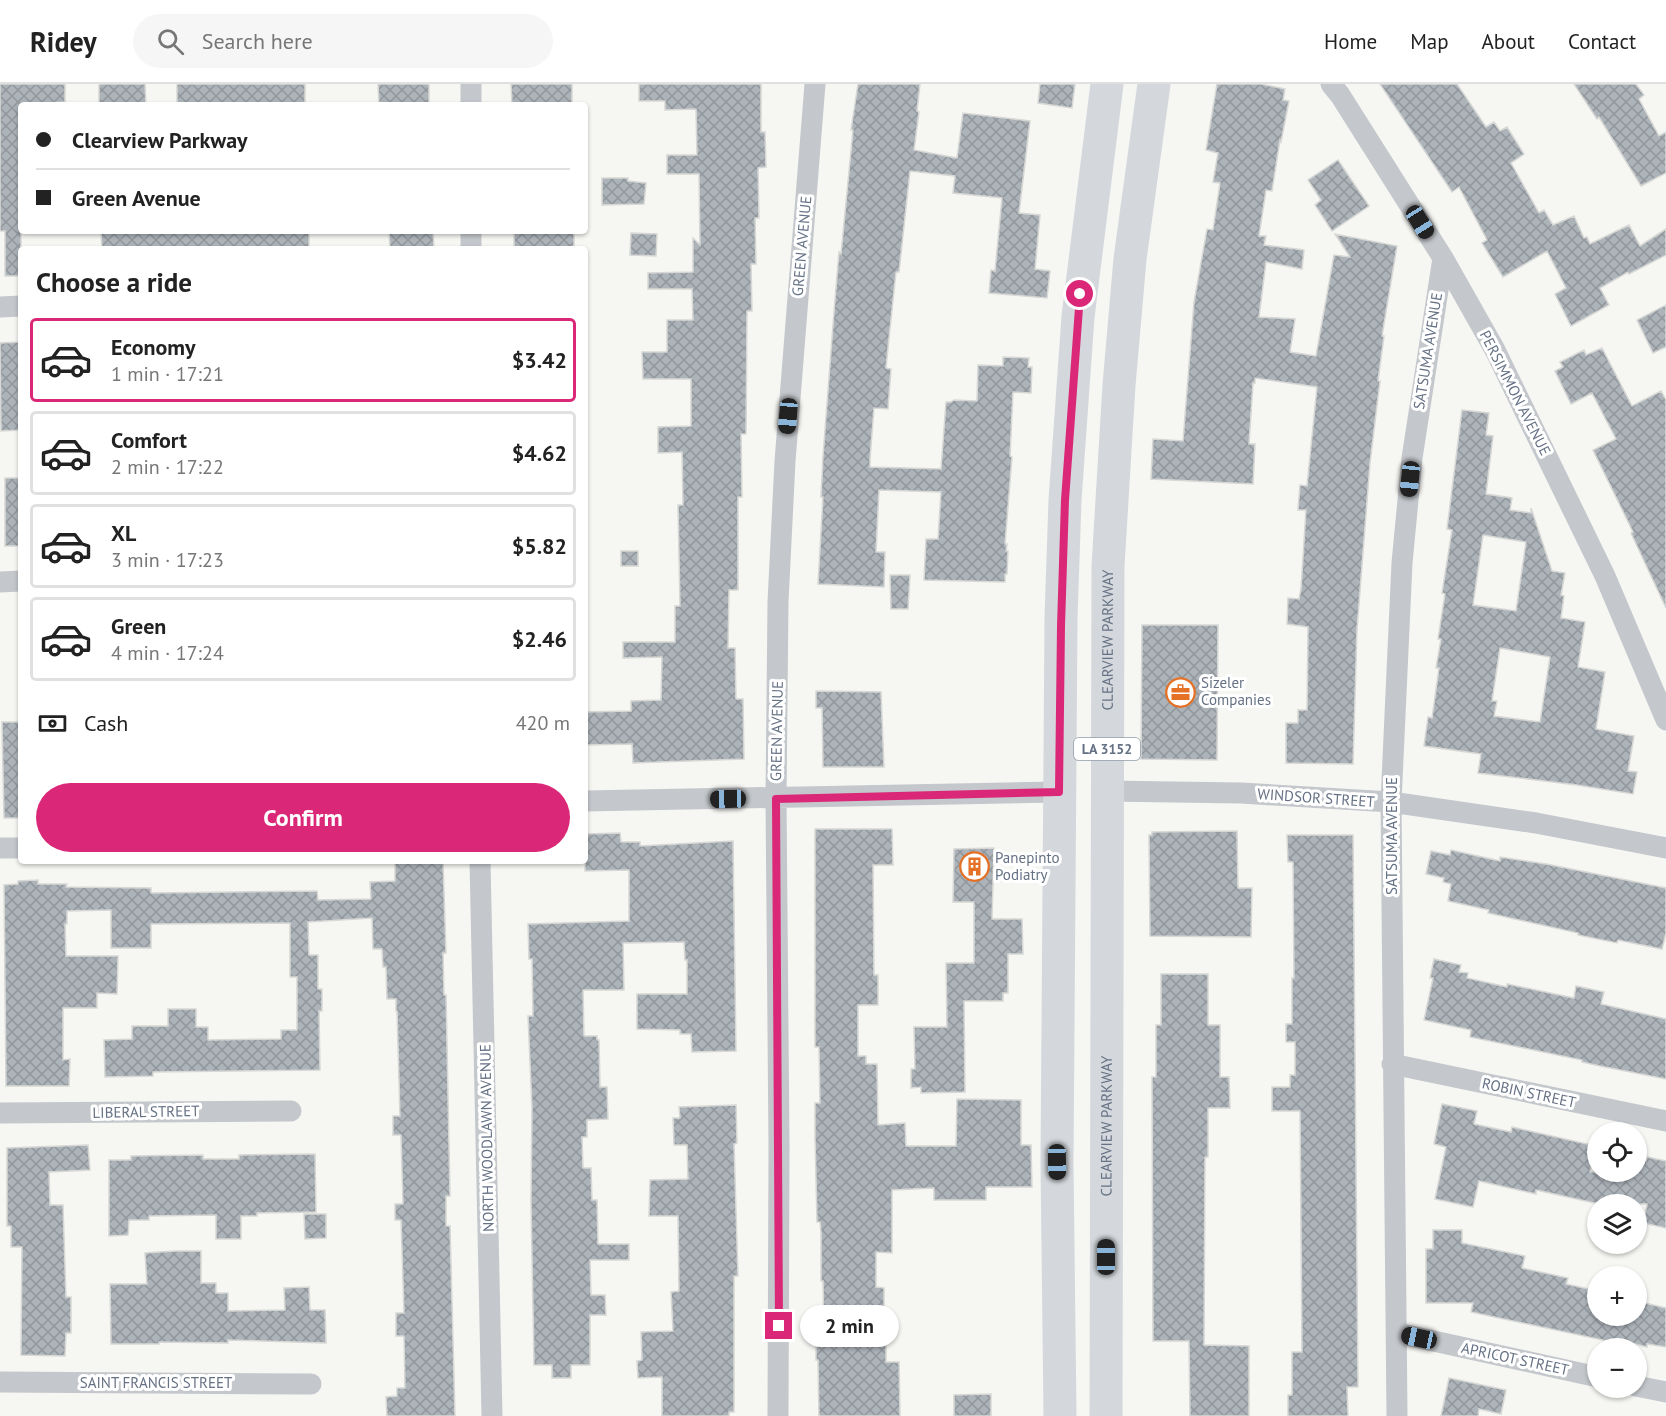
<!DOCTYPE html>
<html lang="en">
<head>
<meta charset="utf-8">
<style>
	:root { --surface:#fff; --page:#f6f6f6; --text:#222; --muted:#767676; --line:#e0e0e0; --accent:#db2777 }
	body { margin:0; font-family:"PT Sans",sans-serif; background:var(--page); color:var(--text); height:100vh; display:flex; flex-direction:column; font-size:22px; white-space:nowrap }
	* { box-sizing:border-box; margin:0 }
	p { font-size:20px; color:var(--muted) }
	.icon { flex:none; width:33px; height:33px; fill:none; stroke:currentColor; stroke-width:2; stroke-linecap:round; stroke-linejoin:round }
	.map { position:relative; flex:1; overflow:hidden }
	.details { position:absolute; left:18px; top:162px; width:570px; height:618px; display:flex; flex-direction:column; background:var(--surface); border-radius:6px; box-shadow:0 2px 4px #0004 }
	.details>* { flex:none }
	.top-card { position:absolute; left:18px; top:18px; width:570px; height:132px; border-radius:6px; box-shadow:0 2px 4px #0004; display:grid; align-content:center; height:132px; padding:0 18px; background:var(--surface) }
	.fabs { position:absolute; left:1587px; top:1038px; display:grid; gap:12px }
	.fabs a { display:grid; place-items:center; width:60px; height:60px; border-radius:50%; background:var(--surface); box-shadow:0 2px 4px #0004; font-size:30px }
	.end { position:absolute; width:27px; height:27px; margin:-14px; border:8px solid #db2777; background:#fff; box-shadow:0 0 0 3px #fff }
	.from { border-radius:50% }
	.bubble { position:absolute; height:42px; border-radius:21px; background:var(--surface); box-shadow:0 2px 4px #0004; font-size:20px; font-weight:700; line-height:42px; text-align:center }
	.car { position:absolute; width:18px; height:36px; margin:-18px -9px; border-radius:8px; box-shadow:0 0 4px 2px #0007; background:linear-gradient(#222 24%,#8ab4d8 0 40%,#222 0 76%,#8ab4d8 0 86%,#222 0) }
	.top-card b { display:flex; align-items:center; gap:21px; height:57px; font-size:22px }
	.top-card b+b { border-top:2px solid var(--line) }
	.top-card i { width:15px; height:15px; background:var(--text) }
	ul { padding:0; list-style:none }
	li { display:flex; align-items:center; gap:18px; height:84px; margin:0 12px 9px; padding:0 6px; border:3px solid var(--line); border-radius:6px }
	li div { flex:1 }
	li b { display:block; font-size:22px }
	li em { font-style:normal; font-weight:700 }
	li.selected { border-color:var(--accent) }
	li>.icon { width:54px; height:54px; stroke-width:1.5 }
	h2 { padding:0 18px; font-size:27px; line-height:72px }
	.pay { display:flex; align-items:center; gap:15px; height:66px; padding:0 18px; font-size:22px }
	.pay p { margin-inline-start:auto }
	.primary-button { display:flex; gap:12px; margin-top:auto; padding:12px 18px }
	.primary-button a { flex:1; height:69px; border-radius:36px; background:var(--accent); color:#fff; font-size:24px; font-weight:700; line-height:69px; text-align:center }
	header { display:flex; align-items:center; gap:36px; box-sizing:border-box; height:84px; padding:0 30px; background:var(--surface); border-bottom:2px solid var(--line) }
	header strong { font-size:28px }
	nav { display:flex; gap:33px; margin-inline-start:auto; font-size:21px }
	.search { width:420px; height:54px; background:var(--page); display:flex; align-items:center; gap:15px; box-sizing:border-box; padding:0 21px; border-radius:33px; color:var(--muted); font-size:22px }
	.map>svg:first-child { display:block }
</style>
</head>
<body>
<header>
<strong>Ridey</strong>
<div class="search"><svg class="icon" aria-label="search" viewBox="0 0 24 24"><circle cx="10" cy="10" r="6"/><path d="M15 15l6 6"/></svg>Search here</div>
<nav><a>Home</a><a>Map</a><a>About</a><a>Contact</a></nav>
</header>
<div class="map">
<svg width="1666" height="1332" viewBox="0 0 1666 1332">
	<defs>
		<pattern id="building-cross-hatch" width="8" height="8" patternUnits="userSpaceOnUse" patternTransform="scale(1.5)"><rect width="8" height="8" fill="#acb3b9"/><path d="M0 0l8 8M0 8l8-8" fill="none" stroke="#90969c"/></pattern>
	</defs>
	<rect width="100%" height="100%" fill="#f6f6f3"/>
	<path fill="url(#building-cross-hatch)" stroke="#d7d8d5" stroke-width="1.5" fill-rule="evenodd" d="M0 0H65V18L49 19V21H21V192H5V147H0Z
		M99 0H145L146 21H99Z
		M177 0H305V21H177Z
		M378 0H429V20L379 21Z
		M511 0H572V21H512Z
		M639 0H761V48H765L766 83 758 84 759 134H755L756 180H751L752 227H747L746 350H741L742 413H738V506H729L728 564H735L736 615H743L744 675 633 679 632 660 585 661V628L631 627V617L661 616 662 573 623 574V558H675V522H680L678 421H683L682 368 658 369V343L691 342V295H643L642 268H667V236H693L692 205H648V189L693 188V154L700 161 699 90H667V71H697L696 25 665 26V17H639Z
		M858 0H920L917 27 919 28 914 66 957 74 963 29 1030 37 1019 129 1040 131 1035 185 1050 187 1047 214 989 209 991 186 995 187 1002 114 953 109 955 92 910 87 899 188H896L889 254 886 284 891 285 888 325 874 324 870 375V383L941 385 946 318H951L954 316 977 317 978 281 1003 282V273L1029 274 1028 283H1032L1031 309 1013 308 1010 372 1012 373 1005 460H1007L1006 467H1008L1007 490H1005V498L924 496 926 455H938L941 408 879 406 876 468H885L884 503 818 500 823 413H821L823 372 834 228 839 168 841 170 853 46H851Z
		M1040 0H1075L1072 24 1038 19Z
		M1217 0H1261L1285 5 1283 16 1289 17 1281 58 1280 56 1272 107 1266 106 1259 152H1266L1264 161 1304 166 1302 185 1266 178 1259 233 1295 235 1290 268 1316 272 1334 171 1350 173 1335 150 1397 162 1382 252H1384L1378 297H1380L1370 379 1357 545 1353 680 1286 679V639H1298V626H1307L1308 543 1287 540 1288 514 1299 515 1301 505 1306 426H1298L1300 401 1307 402 1317 303 1255 294V299H1253L1249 360H1255L1253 400 1151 395 1153 355 1183 357 1194 218 1207 145 1213 146 1220 99 1213 98 1218 69 1206 66Z
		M1380 0H1457L1486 43 1494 38 1500 47 1507 43 1524 70 1511 79 1539 129 1544 126 1553 141 1574 132 1584 154 1587 153 1590 160 1629 141 1640 162 1666 145V171L1629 190 1628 188 1600 204 1609 221 1571 242 1555 210 1566 204 1547 167 1503 193 1482 159 1487 156 1459 103 1452 108Z
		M1574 0H1636L1644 11 1639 15 1659 52 1666 48V89L1641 102 1599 33 1597 35Z
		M1338 76 1369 122 1332 147 1315 121 1321 116 1308 96Z
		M602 94H628V97L646 99 644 120 602 121Z
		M105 147H309V165H102L101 149Z
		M389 147H433L434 165H390Z
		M514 147H574V165H519V163H514Z
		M631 149 657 150 656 172 630 171Z
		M1666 221V263L1653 269 1637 236Z
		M21 258V346L1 347 0 259Z
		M1602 264 1632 322 1661 307 1666 316V524L1631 449 1633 448 1593 366 1616 355 1592 309 1571 320 1555 287 1563 283 1560 278 1584 266 1586 271Z
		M1462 326 1489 329 1486 351 1493 352 1486 410 1512 414 1510 426 1531 429V424L1552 487 1565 489 1561 511 1564 512 1561 534 1585 538 1578 583 1605 588 1596 645 1634 652 1628 687 1637 688 1633 710 1577 701 1478 689 1481 670 1424 662 1428 633 1432 634 1439 584H1436L1441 555H1438L1445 510 1442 509 1452 446 1447 445ZM1483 451 1526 458 1516 527 1473 521ZM1500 564 1550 573 1540 638 1494 632 1497 617H1492Z
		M5 394H21V462H5Z
		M621 467H638V482H621Z
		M890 491H910L908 525H891Z
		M1142 541H1218L1217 676 1141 675Z
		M816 607 881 608 884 683H823L822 624H816Z
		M2 638H21V734H4Z
		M815 745H892L893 781H873L874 891H878V921H858V972H866V980H877L878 1041 905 1039 906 1062H956L957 1015 1021 1016V1061H1031L1032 1103H986V1116H934V1104L892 1106V1169L876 1168V1203L884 1204V1223H875V1257H886V1278H899L900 1332H819L818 1276H816V1256H824L823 1197H821V1148L820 1138H817L815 1053V1019H820L819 963H815Z
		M1237 747 1238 804H1252L1251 853 1150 852 1149 751H1152V748Z
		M620 749 621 758H640V762L733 757 736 967 692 968 691 950H680V946L637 945V910H687V876H685L684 858 623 859 624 906H583L584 952H597V956H599L600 1003H607L608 1035 587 1036V1053H582L583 1084H591L592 1116H597L598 1160H629V1176H590L591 1211H605L606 1231H590V1281H571V1294H552V1281H534L531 1117 532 1024 528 932H533L532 875H529L528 840 629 837V786L585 787V750Z
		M1287 751H1353L1358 1303H1347L1348 1332H1288V1311H1292V1268H1302L1300 1027H1272V1003H1290V991H1295V958H1286V940H1292V894H1294L1293 778H1288Z
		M994 764 992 835H1022L1023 870H1008V909H1003V917H964L965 1008 921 1009V1003L911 1004V985H915L914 943H947L946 879H974V818H953L954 765Z
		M1451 766 1500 777V773L1546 780 1666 804V849L1662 865 1618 856 1617 859 1578 851V849L1488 829 1489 826 1448 817 1451 800 1443 798 1444 794 1426 790 1431 767 1450 771Z
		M395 777H443L446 869H443L444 911H446L450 1112H446V1142H450L455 1332H387L386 1313 397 1312V1304H405L404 1252H396V1229H404L401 1136H395V1120H403L401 1053V1051H393V1032H400L397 927H396V915H387L386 883H383L382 865H373L372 834 308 838 309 871H318V905H322V927H319L320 986 153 988V992L105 993 104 956 132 955V942H168V925H196V943H208V956L281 955V946H297V893H290V839L151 840V864H111V826L67 827V840H65L66 872H118L117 910 97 909V924H63V976L70 975 69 1002H6L4 801 18 800V797L38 796V800H67L66 803 151 804V809L317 807 318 816 371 815 370 798 395 797Z
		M1434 875 1461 881 1459 888 1468 889 1467 894 1507 903V900L1574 914 1576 902 1604 908 1601 920 1666 935V995L1600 982 1582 978V976L1470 953 1471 946 1424 936 1433 894H1430Z
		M1161 890H1208V941H1220V993H1229L1230 1024H1208V1073H1205L1204 1261 1249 1262V1332H1190L1189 1257H1153L1152 993H1156V941H1161Z
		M1442 1020 1477 1027 1474 1040 1511 1048 1512 1043 1596 1062 1590 1088H1636V1075L1646 1077 1647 1073 1666 1077V1144L1643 1139 1647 1120H1599L1536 1106V1110L1479 1097 1473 1123 1435 1115 1446 1063 1434 1060Z
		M736 1021 737 1059 734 1060 738 1192H734V1328H729V1332H662V1293L638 1294 637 1277 642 1276 641 1248 673 1247 671 1208 679 1207 678 1132H649L650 1096 688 1095 687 1061H674L673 1034H680L679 1023Z
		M88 1061 90 1086 49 1088 50 1121H63L66 1213H71V1249H66L65 1272 21 1271 22 1163H11V1142H7V1064Z
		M315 1070 316 1128 257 1129V1132H241V1155H216V1131L149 1132V1136H129L128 1151 109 1152V1076H131V1072L203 1071V1075H239V1071Z
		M304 1130H326V1154L305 1155Z
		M1433 1146H1462V1159L1525 1172 1522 1184 1568 1194 1566 1200 1598 1207V1232H1636V1217L1666 1224V1263L1647 1260V1263L1627 1258 1626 1261 1471 1228 1473 1219H1426V1165H1433Z
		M176 1167H201V1199H216V1209H228V1227L285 1226 284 1204 309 1203 310 1226H325L326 1259 228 1256V1259L159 1258V1260H111L110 1200H147L145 1169Z
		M1449 1294 1506 1306 1501 1330 1479 1325 1478 1332H1441Z
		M991 1310V1332H954V1311Z"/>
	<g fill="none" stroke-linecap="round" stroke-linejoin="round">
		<path stroke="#c4c7cb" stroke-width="21" d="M471 0V21
			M1331 0 1340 11 1443 174 1495 266 1605 492 1666 636
			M471 147V165
			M0 223 21 222
			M0 498 21 497
			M1106 707 1241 709 1391 718 1536 739 1666 764
			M585 717 1059 708
			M0 764H21
			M480 777 492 1332
			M1392 980 1666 1037
			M0 1029 291 1027
			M1397 1249 1598 1293
			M0 1298 311 1300
			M1636 1302 1666 1308
			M778 1332 779 1061 776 715 778 518 785 377 815 0
			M1397 1332 1391 718 1402 479 1412 374 1443 174"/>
		<g stroke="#d4d8dc" stroke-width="33">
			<path d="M1060 1332 1057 1078 1061 534 1065 416 1078 233 1107 0"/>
			<path id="s1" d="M1106 1332 1108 482 1119 301 1130 175 1154 0"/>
		</g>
	</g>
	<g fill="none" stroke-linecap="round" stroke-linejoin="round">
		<path stroke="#db2777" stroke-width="8" d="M779 1242 776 715 1059 708 1061 542 1065 416 1080 210"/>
	</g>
	<defs>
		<symbol id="office-ring" viewBox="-11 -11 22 22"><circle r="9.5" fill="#fff" stroke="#e47125" stroke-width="1.5"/><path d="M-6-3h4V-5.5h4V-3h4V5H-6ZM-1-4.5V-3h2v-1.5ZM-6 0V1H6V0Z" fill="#e47125"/></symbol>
		<symbol id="building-ring" viewBox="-11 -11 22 22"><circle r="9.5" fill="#fff" stroke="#e47125" stroke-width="1.5"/><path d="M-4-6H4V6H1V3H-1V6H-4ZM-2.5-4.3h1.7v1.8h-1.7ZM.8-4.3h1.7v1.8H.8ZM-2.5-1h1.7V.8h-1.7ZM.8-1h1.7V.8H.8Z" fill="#e47125"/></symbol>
	</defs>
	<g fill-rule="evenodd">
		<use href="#office-ring" x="1164" y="592" width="33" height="33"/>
		<use href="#building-ring" x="958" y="766" width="33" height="33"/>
	</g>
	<g text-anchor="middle" stroke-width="6" stroke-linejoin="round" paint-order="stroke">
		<rect fill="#fff" stroke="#939ca9" stroke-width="1.5" x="1074" y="654" width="66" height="22" rx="4.5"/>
		<g font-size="14" font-weight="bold" fill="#657184">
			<text x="1107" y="670">LA 3152</text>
		</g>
		<g font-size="15" fill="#657184" stroke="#fff">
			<text transform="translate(802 162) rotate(-85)" y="5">GREEN AVENUE</text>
			<text transform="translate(1428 267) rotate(-81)" y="5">SATSUMA AVENUE</text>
			<text transform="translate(1515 309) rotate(63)" y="5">PERSIMMON AVENUE</text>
			<text dy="5" stroke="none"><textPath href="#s1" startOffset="776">CLEARVIEW PARKWAY</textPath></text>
			<text transform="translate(777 647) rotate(-89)" y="5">GREEN AVENUE</text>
			<text transform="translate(1316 714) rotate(4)" y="5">WINDSOR STREET</text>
			<text transform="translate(1392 752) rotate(-90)" y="5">SATSUMA AVENUE</text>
			<text transform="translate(1529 1009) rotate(12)" y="5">ROBIN STREET</text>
			<text transform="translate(146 1028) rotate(-1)" y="5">LIBERAL STREET</text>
			<text dy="5" stroke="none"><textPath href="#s1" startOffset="290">CLEARVIEW PARKWAY</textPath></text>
			<text transform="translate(487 1054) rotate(-91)" y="5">NORTH WOODLAWN AVENUE</text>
			<text transform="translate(1515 1275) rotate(12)" y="5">APRICOT STREET</text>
			<text x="156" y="1304">SAINT FRANCIS STREET</text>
		</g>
		<g font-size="15" fill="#657184" stroke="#fff" text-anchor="start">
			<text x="1201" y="604">Sizeler<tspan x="1201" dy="17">Companies</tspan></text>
			<text x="995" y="779">Panepinto<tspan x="995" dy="17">Podiatry</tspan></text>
		</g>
	</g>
</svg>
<div class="fabs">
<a><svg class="icon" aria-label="locate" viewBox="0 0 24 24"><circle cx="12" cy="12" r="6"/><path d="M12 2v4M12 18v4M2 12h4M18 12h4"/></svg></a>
<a><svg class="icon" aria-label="layers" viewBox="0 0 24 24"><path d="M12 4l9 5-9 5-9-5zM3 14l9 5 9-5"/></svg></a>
<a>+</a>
<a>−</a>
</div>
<i class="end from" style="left:1080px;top:210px"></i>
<i class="end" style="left:779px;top:1242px"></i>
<div class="bubble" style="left:800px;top:1221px;width:99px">2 min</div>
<i class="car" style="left:1420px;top:138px;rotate:148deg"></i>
<i class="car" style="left:788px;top:332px;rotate:185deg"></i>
<i class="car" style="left:1410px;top:395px;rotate:186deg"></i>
<i class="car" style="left:728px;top:715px;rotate:269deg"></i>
<i class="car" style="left:1057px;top:1078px;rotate:179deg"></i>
<i class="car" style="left:1106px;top:1173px;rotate:0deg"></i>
<i class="car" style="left:1419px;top:1254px;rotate:282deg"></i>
<div class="top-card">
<b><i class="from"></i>Clearview Parkway</b>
<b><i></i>Green Avenue</b>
</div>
<section class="details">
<h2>Choose a ride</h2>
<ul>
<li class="selected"><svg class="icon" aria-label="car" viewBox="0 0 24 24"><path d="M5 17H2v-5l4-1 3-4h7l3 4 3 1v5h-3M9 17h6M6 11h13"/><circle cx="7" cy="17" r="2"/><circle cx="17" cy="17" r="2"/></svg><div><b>Economy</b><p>1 min · 17:21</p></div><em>$3.42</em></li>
<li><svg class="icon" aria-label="car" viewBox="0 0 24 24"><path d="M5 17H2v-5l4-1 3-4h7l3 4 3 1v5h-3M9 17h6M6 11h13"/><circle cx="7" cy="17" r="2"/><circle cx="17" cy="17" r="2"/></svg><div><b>Comfort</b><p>2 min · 17:22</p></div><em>$4.62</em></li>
<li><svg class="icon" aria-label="car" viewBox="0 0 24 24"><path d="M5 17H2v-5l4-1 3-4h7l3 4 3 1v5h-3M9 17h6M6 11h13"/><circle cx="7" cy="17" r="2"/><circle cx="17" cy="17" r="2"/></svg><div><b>XL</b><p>3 min · 17:23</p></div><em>$5.82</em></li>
<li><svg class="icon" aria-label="car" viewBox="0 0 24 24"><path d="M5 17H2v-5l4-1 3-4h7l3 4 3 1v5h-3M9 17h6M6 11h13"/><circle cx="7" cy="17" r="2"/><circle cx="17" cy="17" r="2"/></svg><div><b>Green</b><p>4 min · 17:24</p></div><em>$2.46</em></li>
</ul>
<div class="pay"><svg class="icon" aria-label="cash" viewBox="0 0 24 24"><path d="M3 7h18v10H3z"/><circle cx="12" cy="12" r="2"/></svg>Cash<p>420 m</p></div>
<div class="primary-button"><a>Confirm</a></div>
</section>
</div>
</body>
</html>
